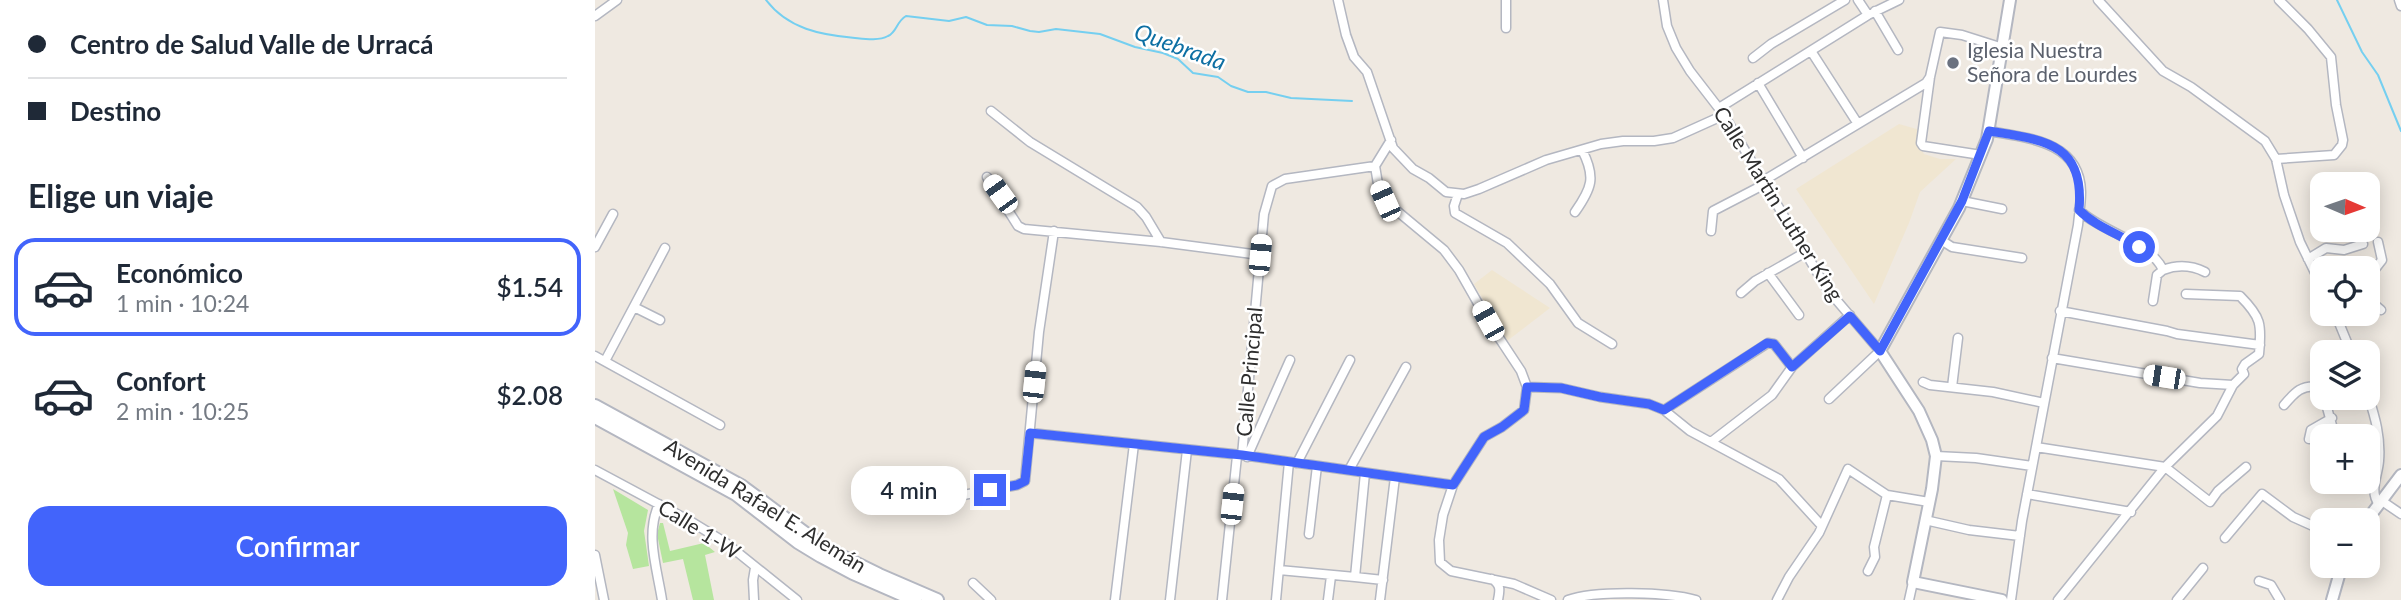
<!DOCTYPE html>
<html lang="es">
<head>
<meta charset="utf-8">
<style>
	:root { --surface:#fff; --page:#f2f2f3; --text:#1f2937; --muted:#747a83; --line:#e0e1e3; --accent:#4264fb }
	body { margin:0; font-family:Lato,sans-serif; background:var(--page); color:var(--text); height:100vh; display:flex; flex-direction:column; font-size:26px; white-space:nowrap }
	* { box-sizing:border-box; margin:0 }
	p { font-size:23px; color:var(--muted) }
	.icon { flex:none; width:38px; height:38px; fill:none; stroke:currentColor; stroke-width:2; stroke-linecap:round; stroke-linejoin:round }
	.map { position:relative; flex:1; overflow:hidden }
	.panel { display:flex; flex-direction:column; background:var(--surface); width:595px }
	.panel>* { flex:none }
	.banner { display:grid; align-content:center; height:154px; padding:0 28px; background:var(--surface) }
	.needle { width:46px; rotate:92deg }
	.tools { position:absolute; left:1715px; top:172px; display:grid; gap:14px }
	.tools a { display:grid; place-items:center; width:70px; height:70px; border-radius:14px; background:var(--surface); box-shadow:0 4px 18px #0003; font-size:35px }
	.end { position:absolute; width:32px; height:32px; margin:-16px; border:9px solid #4264fb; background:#fff; box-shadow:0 0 0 4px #fff }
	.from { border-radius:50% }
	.bubble { position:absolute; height:49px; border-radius:21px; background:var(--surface); box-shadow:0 4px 18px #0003; font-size:23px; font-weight:600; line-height:49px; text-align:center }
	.car { position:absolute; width:21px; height:42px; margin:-21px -10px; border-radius:9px; box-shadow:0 0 5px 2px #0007; background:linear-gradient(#fff 24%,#345 0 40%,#fff 0 76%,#345 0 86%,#fff 0) }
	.banner b { display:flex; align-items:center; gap:24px; height:66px; font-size:26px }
	.banner b+b { border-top:2px solid var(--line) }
	.banner i { width:18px; height:18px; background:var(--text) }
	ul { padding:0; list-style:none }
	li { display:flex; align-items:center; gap:21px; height:98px; margin:0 14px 10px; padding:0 14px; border:4px solid transparent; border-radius:21px }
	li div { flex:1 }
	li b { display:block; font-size:26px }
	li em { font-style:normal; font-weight:600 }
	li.current { border-color:var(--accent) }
	li>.icon { width:63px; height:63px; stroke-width:1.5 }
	h2 { padding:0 28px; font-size:32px; line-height:84px }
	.cta { display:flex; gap:14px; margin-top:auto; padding:14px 28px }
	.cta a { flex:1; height:80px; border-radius:21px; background:var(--accent); color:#fff; font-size:28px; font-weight:600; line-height:80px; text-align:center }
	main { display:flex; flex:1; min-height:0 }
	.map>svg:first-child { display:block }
</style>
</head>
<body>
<main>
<section class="panel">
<div class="banner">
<b><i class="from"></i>Centro de Salud Valle de Urracá</b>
<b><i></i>Destino</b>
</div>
<h2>Elige un viaje</h2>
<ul>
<li class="current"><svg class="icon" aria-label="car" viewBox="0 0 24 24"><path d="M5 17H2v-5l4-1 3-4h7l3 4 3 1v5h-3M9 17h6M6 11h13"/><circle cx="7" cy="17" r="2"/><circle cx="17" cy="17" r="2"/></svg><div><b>Económico</b><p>1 min · 10:24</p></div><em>$1.54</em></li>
<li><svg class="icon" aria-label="car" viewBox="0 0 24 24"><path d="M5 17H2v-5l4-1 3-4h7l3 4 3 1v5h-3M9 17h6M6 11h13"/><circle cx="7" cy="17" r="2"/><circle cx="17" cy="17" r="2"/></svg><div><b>Confort</b><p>2 min · 10:25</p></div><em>$2.08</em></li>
</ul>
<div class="cta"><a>Confirmar</a></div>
</section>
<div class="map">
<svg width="1806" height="600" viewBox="0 0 1806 600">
	<rect width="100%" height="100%" fill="#efe9e1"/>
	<path fill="#f0e6d1" d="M1304 124 1325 130 1323 143 1329 154 1345 159H1361L1325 192 1314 223 1279 304 1201 189Z
		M897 270 955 308 912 341 879 284Z"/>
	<path fill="#b6e59e" d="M18 489 53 510 49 531 54 566 38 569 31 545 33 533Z
		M65 523H68L75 551 109 543 120 552 110 555 119 600H98L88 559 68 563 62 534Z"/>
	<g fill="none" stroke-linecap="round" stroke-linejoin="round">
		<path stroke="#75cff0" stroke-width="2" d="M171 0C193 29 226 35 260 38 270 39 284 41 293 36 302 32 301 22 311 16L354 21 371 17 392 25 417 26 435 31 444 32 461 29 505 34 540 47 568 53 583 59 598 73 623 77 636 86 653 92H671L696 98 757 101
			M1742 0 1767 52 1783 75 1806 131"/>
		<defs>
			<path id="minor" d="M743 0 751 35 759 57 772 72 798 148 818 169 834 178 851 192 869 194 884 189 951 160 1006 144 1028 141H1059L1078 138 1129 115
				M911 0V28
				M1068 0 1072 26 1081 48 1095 71 1129 115 1232 289 1285 351 1234 399
				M1263 0 1273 15
				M1503 0 1568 71 1596 87 1670 141 1681 159 1689 195 1705 242 1727 287
				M1804 0 1806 6
				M1280 11 1303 50
				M0 16 22 0
				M1216 51 1263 124
				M1158 58 1176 44 1250 0
				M1163 83 1208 158
				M1124 108 1273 15 1304 0
				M396 111 435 142 542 207 551 217 566 242
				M1394 131C1432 138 1485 141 1486 192 1486 203 1484 214 1483 225L1427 521 1416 600
				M796 140 780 166 783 184 790 201 849 250 864 270 893 321 926 371 932 387 929 410 907 427 889 437 858 485 848 515 844 540 845 562 856 571 919 584 956 600
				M1386 155 1328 146 1326 143 1335 77 1345 32 1367 35 1408 48
				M1681 159 1739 155 1747 145 1748 140 1741 105 1736 57 1713 29 1684 0
				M392 177 423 226 429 229 566 242 665 255
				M1168 181 1331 83 1335 77
				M863 194 859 206 860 213 912 243 955 284 983 323 1017 344
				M1367 201 1407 209
				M1484 210C1506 232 1556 242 1568 270L1562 275 1558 301
				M980 212C997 188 1001 177 987 150
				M1116 231 1118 211 1170 184
				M1346 240 1357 247 1427 258
				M0 247 18 214
				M1713 259 1731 248 1749 250 1768 244
				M1568 270C1581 265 1596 265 1610 272
				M1173 273 1204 315
				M1773 278 1787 260 1783 242
				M1146 293 1160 281 1209 253
				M1773 299 1786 310
				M39 307 65 320
				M1465 311 1572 331 1582 334 1665 345
				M1740 313 1756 352
				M0 356 125 425
				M1457 358 1605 383 1638 385
				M10 361 70 248
				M1328 382 1335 385 1398 392 1449 403
				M932 387 966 388 1005 397 1054 404 1069 410 1095 431 1184 479 1227 526
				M1357 387 1363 338
				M1773 395C1780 417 1786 437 1784 461 1783 475 1774 492 1784 504
				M1729 397 1740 436
				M1689 405C1700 392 1707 384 1725 387
				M1069 410 1173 343 1179 344 1197 367
				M435 433 647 455 858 485
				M1714 439 1716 430 1737 418
				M1116 442 1177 395 1197 367 1255 315
				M1441 447 1570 467 1615 502 1623 491 1651 467
				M647 455 669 214 677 186 690 179 780 166
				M1341 456 1381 458 1437 466
				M652 457 695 360
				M702 463 755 360
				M0 470 95 521 131 543 202 600
				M754 470 811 367
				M770 473 760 577 788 580
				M1432 494 1536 512
				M1787 501 1806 514
				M64 504C50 534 62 568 67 600
				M304 507 422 485 430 481 444 332 459 231
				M1330 520 1374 530 1425 536
				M714 534 722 466
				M1630 538 1667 494 1698 517 1727 530
				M0 555 9 600
				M684 570 760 577
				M1273 571 1280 557 1279 547 1292 495
				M897 579C906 585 905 590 903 600
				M1664 581 1676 585 1685 600
				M378 583 396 600
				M159 600 158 580 160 568
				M520 600 539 444
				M575 600 592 450
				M627 600 642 456
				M681 600 694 462
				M733 600 736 576
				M785 600 800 477
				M973 600C1000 590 1073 592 1101 600
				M1182 600 1194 577 1224 533 1253 469 1292 495 1334 502
				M1314 600 1318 582
				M1463 600 1570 467 1622 416 1638 385 1649 374 1647 369 1650 364 1664 354C1667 324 1666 317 1645 296L1591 294
				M1582 600 1608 568"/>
			<path id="tertiary" d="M1772 520 1806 475
				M1407 600 1318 582 1337 489 1341 456 1337 440 1324 411 1285 351 1364 208 1392 139 1415 0
				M1737 600 1747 565"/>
			<path id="secondary" d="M0 406 146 486 231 549 284 575 342 600
				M0 417 141 494 203 542 226 556 258 573 320 600"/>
		</defs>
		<use href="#minor" stroke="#b4b7c1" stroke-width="11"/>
		<use href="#tertiary" stroke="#b4b7c1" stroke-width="14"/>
		<use href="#secondary" stroke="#b4b7c1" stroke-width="16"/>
		<use href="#minor" stroke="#fff" stroke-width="8"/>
		<use href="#tertiary" stroke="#fff" stroke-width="10"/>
		<use href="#secondary" stroke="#fff" stroke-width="12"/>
	</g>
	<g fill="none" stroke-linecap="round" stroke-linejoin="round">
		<path stroke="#4264fb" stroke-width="9" d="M395 490 422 485 430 481 435 433 647 455 858 485 889 437 907 427 929 410 932 387 966 388 1005 397 1054 404 1069 410 1172 343 1179 344 1197 367 1255 316 1285 351 1367 201 1394 131C1448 140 1490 142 1484 210 1501 227 1524 234 1544 247"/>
	</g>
	<circle fill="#6b7280" stroke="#fff" stroke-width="2.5" cx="1358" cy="63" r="7"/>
	<g text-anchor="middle" stroke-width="5" stroke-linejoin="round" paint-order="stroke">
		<g font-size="21" fill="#5b616d" stroke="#fff" text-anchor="start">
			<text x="1372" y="58">Iglesia Nuestra<tspan x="1372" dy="24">Señora de Lourdes</tspan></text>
		</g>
		<g font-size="21" fill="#2e2e2e" stroke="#fff">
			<text transform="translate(1183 204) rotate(58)" y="7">Calle Martin Luther King</text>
			<text transform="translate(655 372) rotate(-85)" y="7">Calle Principal</text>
			<text transform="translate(170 506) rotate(32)" y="7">Avenida Rafael E. Alemán</text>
			<text transform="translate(104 530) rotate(32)" y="7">Calle 1-W</text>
		</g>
		<g font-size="23" font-style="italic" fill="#0d6fa3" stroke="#fff">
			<text transform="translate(585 47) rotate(20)" y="8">Quebrada</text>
		</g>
	</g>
</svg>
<div class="tools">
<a><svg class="needle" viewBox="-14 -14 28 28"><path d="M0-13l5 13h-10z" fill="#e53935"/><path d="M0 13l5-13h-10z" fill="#747a83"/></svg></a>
<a><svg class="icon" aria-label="locate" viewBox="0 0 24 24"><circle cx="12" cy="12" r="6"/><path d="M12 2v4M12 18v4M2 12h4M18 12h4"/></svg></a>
<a><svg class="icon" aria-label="layers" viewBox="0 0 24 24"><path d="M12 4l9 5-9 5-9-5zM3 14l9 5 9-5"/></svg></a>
<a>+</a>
<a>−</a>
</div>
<i class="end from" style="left:1544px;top:247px"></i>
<i class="end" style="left:395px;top:490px"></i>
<div class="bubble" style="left:256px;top:466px;width:116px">4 min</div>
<i class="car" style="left:405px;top:194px;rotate:324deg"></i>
<i class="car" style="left:790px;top:201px;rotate:336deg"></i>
<i class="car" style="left:665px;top:255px;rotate:5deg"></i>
<i class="car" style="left:893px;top:321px;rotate:331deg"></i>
<i class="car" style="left:1569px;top:377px;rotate:279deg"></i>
<i class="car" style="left:439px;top:382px;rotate:6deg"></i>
<i class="car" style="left:637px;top:504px;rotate:6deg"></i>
</div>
</main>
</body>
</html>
